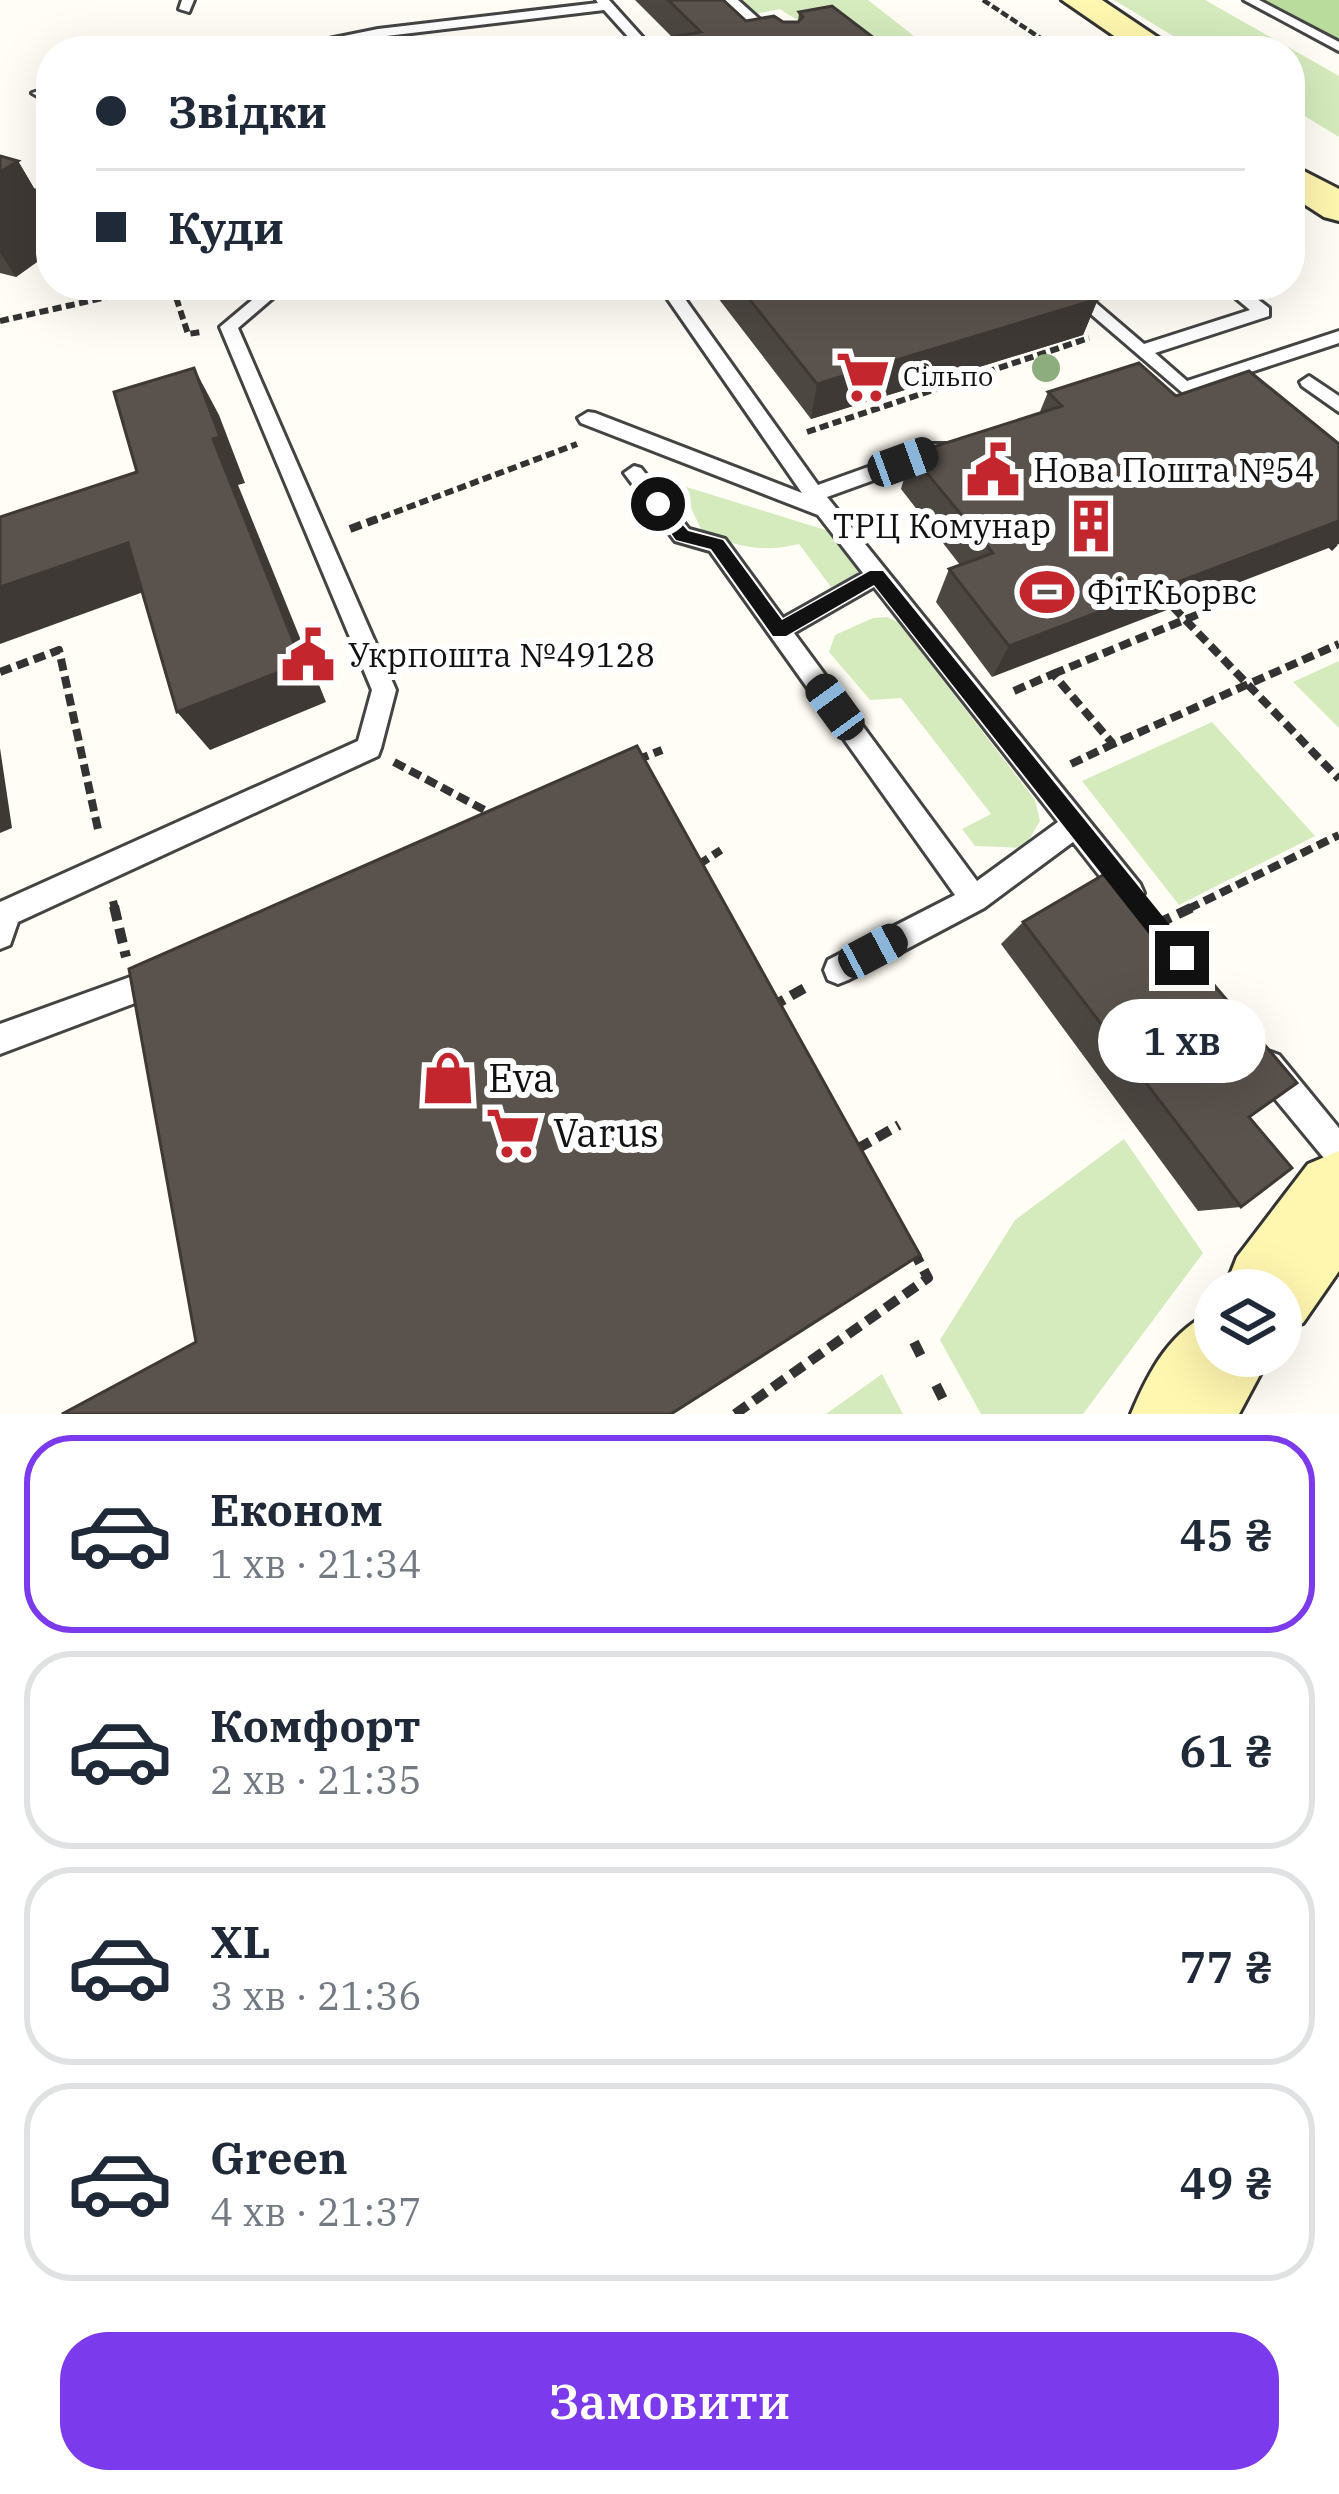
<!DOCTYPE html>
<html lang="uk">
<head>
<meta charset="utf-8">
<style>
	:root { --surface:#fff; --page:#f6f6f7; --text:#1f2937; --muted:#747a83; --line:#e0e1e3; --accent:#7c3aed }
	body { margin:0; font-family:"IBM Plex Serif",serif; background:var(--page); color:var(--text); height:100vh; display:flex; flex-direction:column; font-size:45px; white-space:nowrap }
	* { box-sizing:border-box; margin:0 }
	p { font-size:39px; color:var(--muted) }
	.icon { flex:none; width:66px; height:66px; fill:none; stroke:currentColor; stroke-width:2; stroke-linecap:round; stroke-linejoin:round }
	.map { position:relative; height:1414px; overflow:hidden }
	.panel { display:flex; flex-direction:column; background:var(--surface); flex:1 }
	.panel>* { flex:none }
	.guide { position:absolute; left:36px; top:36px; width:1269px; height:264px; border-radius:48px; box-shadow:0 12px 48px #0002; display:grid; align-content:center; height:264px; padding:0 60px; background:var(--surface) }
	.controls { position:absolute; left:1194px; top:1269px; display:grid; gap:24px }
	.controls a { display:grid; place-items:center; width:108px; height:108px; border-radius:50%; background:var(--surface); box-shadow:0 12px 48px #0002; font-size:60px }
	.end { position:absolute; width:54px; height:54px; margin:-27px; border:15px solid #111; background:#fff; box-shadow:0 0 0 6px #fff }
	.from { border-radius:50% }
	.bubble { position:absolute; height:84px; border-radius:42px; background:var(--surface); box-shadow:0 12px 48px #0002; font-size:39px; font-weight:600; line-height:84px; text-align:center }
	.car { position:absolute; width:36px; height:72px; margin:-36px -18px; border-radius:15px; box-shadow:0 0 9px 3px #0007; background:linear-gradient(#222 24%,#8ab4d8 0 40%,#222 0 76%,#8ab4d8 0 86%,#222 0) }
	.guide b { display:flex; align-items:center; gap:42px; height:114px; font-size:45px }
	.guide b+b { border-top:3px solid var(--line) }
	.guide i { width:30px; height:30px; background:var(--text) }
	ul { padding:21px 0 0; list-style:none }
	li { display:flex; align-items:center; gap:36px; height:198px; margin:0 24px 18px; padding:0 36px; border:6px solid var(--line); border-radius:48px }
	li div { flex:1 }
	li b { display:block; font-size:45px }
	li em { font-style:normal; font-weight:600 }
	li.on { border-color:var(--accent) }
	li>.icon { width:108px; height:108px; stroke-width:1.5 }
	.cta { display:flex; gap:24px; margin-top:auto; padding:24px 60px }
	.cta a { flex:1; height:138px; border-radius:48px; background:var(--accent); color:#fff; font-size:48px; font-weight:600; line-height:138px; text-align:center }
	.map>svg:first-child { display:block }
</style>
</head>
<body>
<div class="map">
<svg width="1339" height="1414" viewBox="0 0 1339 1414">
	<rect width="100%" height="100%" fill="#fffdf5"/>
	<path fill="#d5ebbd" d="M740 0H868L933 51C874 51 829 42 780 9L756 14Z
		M1114 0H1205L1339 76V137L1290 107V51H1198Z
		M680 485 832 532 859 569 855 577 831 587 799 544C761 553 737 547 702 531Z
		M887 617 898 622 1035 800 1040 821 1024 848 975 846 962 829 991 814 901 698 870 700 829 652 835 635 873 618Z
		M1339 661V728L1293 682Z
		M1212 722 1315 836 1179 905 1082 781Z
		M1124 1139 1203 1253 1083 1414H981L940 1340 1015 1220Z
		M882 1374 903 1414H826Z"/>
	<path fill="#b9dc9c" d="M1257 0H1339V44Z"/>
	<g fill="none" stroke-linecap="round" stroke-linejoin="round">
		<defs>
			<path id="service" d="M182 0H194L189 12 179 9Z
				M596 0H609L655 51H641L604 10 378 37 299 51H270L378 29 598 3Z
				M725 0H738L795 51H780Z
				M1244 0H1259L1339 42V51Z
				M51 87V95L39 97 32 93Z
				M270 285H288L238 328 396 690 381 748 378 756 18 922 10 945 0 949V902L358 741 372 690 220 327Z
				M658 285H675L818 485 932 444H946V454L827 497 1140 884 1144 893 1140 902 1130 906 1120 902 1073 842 984 908 848 980 838 984 828 980 824 970 828 960 955 895 710 551 675 541 624 473 634 466 641 468 689 529 725 539 783 618 863 573 818 515 581 423 578 418 588 412 595 413 802 493ZM874 587 1058 822 977 881 794 633Z
				M1057 285H1075L1144 344 1250 310 1220 285H1239L1269 308V316L1155 353 1187 381 1339 331V343L1184 394Z
				M1309 376 1339 396V412L1302 386 1300 382Z
				M133 976 143 980 147 990 143 1000 0 1054V1024Z
				M1268 1051 1279 1055 1339 1128V1168L1328 1163 1257 1077 1253 1066 1257 1055Z"/>
			<path id="minor" d="M0 184 51 195V213L0 202Z"/>
			<path id="secondary" d="M1062 0H1102L1178 51H1136Z
				M1290 164 1339 189V221L1324 217 1290 195Z
				M1339 1151V1271L1303 1323 1281 1332V1290H1224L1237 1257 1308 1164Z
				M1215 1311V1356H1270L1239 1414H1131C1149 1371 1171 1329 1215 1311Z"/>
		</defs>
		<use href="#service" stroke="#444" stroke-width="6"/>
		<use href="#minor" stroke="#444" stroke-width="6"/>
		<use href="#secondary" stroke="#333" stroke-width="6"/>
		<path stroke="#333" stroke-width="4.5" stroke-dasharray="8 3" stroke-linecap="butt" d="M983 0 1060 51"/>
		<path stroke="#333" stroke-width="6" stroke-dasharray="9 4.5" stroke-linecap="butt" d="M172 285 188 334 201 332
			M0 321 161 285
			M807 432 1089 338
			M369 522 577 444"/>
		<path stroke="#333" stroke-width="8" stroke-dasharray="12 6" stroke-linecap="butt" d="M350 529 377 519
			M1326 540 1339 552
			M1173 607 1339 779
			M0 672 59 650 99 834
			M1053 674 1211 609 1208 601
			M1014 691 1053 674 1113 744 1339 644
			M637 760 662 750
			M394 762 492 814
			M1071 764 1113 744
			M698 865 721 850
			M113 901 115 909
			M1188 909 1339 835"/>
		<path stroke="#333" stroke-width="10" stroke-dasharray="15 8" stroke-linecap="butt" d="M114 906 126 957
			M1157 924 1195 906
			M771 1007 810 985
			M857 1149 899 1125
			M914 1342 923 1360
			M936 1385 944 1401
			M735 1414 928 1278 913 1250"/>
		<use href="#service" fill="#fff" fill-rule="evenodd"/>
		<use href="#minor" fill="#fff" fill-rule="evenodd"/>
		<use href="#secondary" fill="#fff6b0" fill-rule="evenodd"/>
	</g>
	<circle fill="#8dad7f" cx="1046" cy="368" r="14"/>
	<path fill="#4d4742" d="M635 0H723L746 21 798 22 799 12 891 51H661V39L672 37Z
		M0 156 18 161 51 217V252L16 277 0 273Z
		M708 285H1082L1098 299 1083 335 811 419Z
		M1048 392 1176 396 992 677 936 602 949 569 960 565 901 489 911 454 1039 414Z
		M1023 922 1249 1117 1241 1207 1198 1211 1001 944Z"/>
	<path fill="#3f3936" d="M18 161 51 217V252L16 277 0 253V172Z
		M1098 299 1083 335 811 419 817 384Z
		M194 368 219 415 245 483 238 485 326 702 210 750 177 712 213 439Z
		M1339 521V544L992 677 1009 646Z
		M128 543 160 586 0 644V587Z
		M0 748 12 828 0 833Z"/>
	<path fill="#5a524d" stroke="#3f3936" stroke-width="3" d="M668 0H723L746 21 774 16 783 22H798L803 17 799 12 832 6 891 51H673L661 39 701 32Z
		M0 156 18 161 0 172Z
		M738 285H1082L1098 299 817 384Z
		M1139 363 1176 396 1249 371 1339 444V521L1009 646 949 569 993 553 911 454 1062 406 1048 392Z
		M194 368 220 437 213 439 302 663 177 712 128 543 0 587V517L137 472 114 392Z
		M637 746 920 1255 671 1414H62L196 1342 129 969Z
		M1115 868 1297 1083 1249 1117 1292 1168 1241 1207 1023 922Z"/>
	<path fill="#111" d="M658 498 688 531 723 540 782 620 870 571H883L1190 950V966H1174L874 585 786 636H773L711 549 676 540 650 504Z"/>
	<defs>
		<symbol id="supermarket-bare" viewBox="-9 -9 18 18"><path d="M-6-5.5h2.5l.6 2H6L4.5 2H-2.5L-4.4-4H-6ZM-1.5 3.2a1.3 1.3 0 1 0 .1 0ZM3 3.2a1.3 1.3 0 1 0 .1 0Z" fill="#c4262e" stroke="#fff" stroke-width="2.5" paint-order="stroke"/></symbol>
		<symbol id="civic-bare" viewBox="-9 -9 18 18"><path d="M-.6-6.5H3V-4.5H.6V-3L4-1V1h2V6H-6V1h2V-1L-.6-3ZM-1.2 2.5V6h2.4V2.5Z" fill="#c4262e" stroke="#fff" stroke-width="2.5" paint-order="stroke"/></symbol>
		<symbol id="building-bare" viewBox="-9 -9 18 18"><path d="M-4-6H4V6H1V3H-1V6H-4ZM-2.5-4.3h1.7v1.8h-1.7ZM.8-4.3h1.7v1.8H.8ZM-2.5-1h1.7V.8h-1.7ZM.8-1h1.7V.8H.8Z" fill="#c4262e" stroke="#fff" stroke-width="2.5" paint-order="stroke"/></symbol>
		<symbol id="stadium-bare" viewBox="-9 -9 18 18"><path d="M0-5a6.5 5 0 1 0 0 10a6.5 5 0 1 0 0-10ZM-3.5-1.8h7v3.6h-7Z" fill="#c4262e" stroke="#fff" stroke-width="2.5" paint-order="stroke"/></symbol>
		<symbol id="shop-bare" viewBox="-9 -9 18 18"><path d="M-5-2.5h2.3a2.7 3.5 0 0 1 5.4 0H5L5.5 6h-11ZM-1.5-2.5h3a1.5 2.3 0 0 0-3 0Z" fill="#c4262e" stroke="#fff" stroke-width="2.5" paint-order="stroke"/></symbol>
	</defs>
	<g fill-rule="evenodd">
		<use href="#supermarket-bare" x="825" y="339" width="76" height="76"/>
		<use href="#civic-bare" x="955" y="432" width="76" height="76"/>
		<use href="#building-bare" x="1053" y="488" width="76" height="76"/>
		<use href="#stadium-bare" x="1009" y="554" width="76" height="76"/>
		<use href="#civic-bare" x="270" y="617" width="76" height="76"/>
		<use href="#shop-bare" x="410" y="1040" width="76" height="76"/>
		<use href="#supermarket-bare" x="475" y="1095" width="76" height="76"/>
	</g>
	<g text-anchor="middle" stroke-width="12" stroke-linejoin="round" paint-order="stroke">
		<g font-size="27" fill="#111" stroke="#fff" text-anchor="start">
			<text x="903" y="386">Сільпо</text>
		</g>
		<g font-size="33" fill="#111" stroke="#fff" text-anchor="start">
			<text x="1033" y="482">Нова Пошта №54</text>
			<text x="1051" y="538" text-anchor="end">ТРЦ Комунар</text>
			<text x="1087" y="604">ФiтКьорвс</text>
			<text x="348" y="667">Укрпошта №49128</text>
		</g>
		<g font-size="39" fill="#111" stroke="#fff" text-anchor="start">
			<text x="488" y="1092">Eva</text>
			<text x="553" y="1147">Varus</text>
		</g>
	</g>
</svg>
<div class="controls">
<a><svg class="icon" aria-label="layers" viewBox="0 0 24 24"><path d="M12 4l9 5-9 5-9-5zM3 14l9 5 9-5"/></svg></a>
</div>
<i class="end from" style="left:658px;top:504px"></i>
<i class="end" style="left:1182px;top:958px"></i>
<div class="bubble" style="left:1098px;top:999px;width:168px">1 хв</div>
<i class="car" style="left:903px;top:462px;rotate:70deg"></i>
<i class="car" style="left:835px;top:707px;rotate:324deg"></i>
<i class="car" style="left:873px;top:951px;rotate:62deg"></i>
<div class="guide">
<b><i class="from"></i>Звідки</b>
<b><i></i>Куди</b>
</div>
</div>
<section class="panel">
<ul>
<li class="on"><svg class="icon" aria-label="car" viewBox="0 0 24 24"><path d="M5 17H2v-5l4-1 3-4h7l3 4 3 1v5h-3M9 17h6M6 11h13"/><circle cx="7" cy="17" r="2"/><circle cx="17" cy="17" r="2"/></svg><div><b>Економ</b><p>1 хв · 21:34</p></div><em>45 ₴</em></li>
<li><svg class="icon" aria-label="car" viewBox="0 0 24 24"><path d="M5 17H2v-5l4-1 3-4h7l3 4 3 1v5h-3M9 17h6M6 11h13"/><circle cx="7" cy="17" r="2"/><circle cx="17" cy="17" r="2"/></svg><div><b>Комфорт</b><p>2 хв · 21:35</p></div><em>61 ₴</em></li>
<li><svg class="icon" aria-label="car" viewBox="0 0 24 24"><path d="M5 17H2v-5l4-1 3-4h7l3 4 3 1v5h-3M9 17h6M6 11h13"/><circle cx="7" cy="17" r="2"/><circle cx="17" cy="17" r="2"/></svg><div><b>XL</b><p>3 хв · 21:36</p></div><em>77 ₴</em></li>
<li><svg class="icon" aria-label="car" viewBox="0 0 24 24"><path d="M5 17H2v-5l4-1 3-4h7l3 4 3 1v5h-3M9 17h6M6 11h13"/><circle cx="7" cy="17" r="2"/><circle cx="17" cy="17" r="2"/></svg><div><b>Green</b><p>4 хв · 21:37</p></div><em>49 ₴</em></li>
</ul>
<div class="cta"><a>Замовити</a></div>
</section>
</body>
</html>
